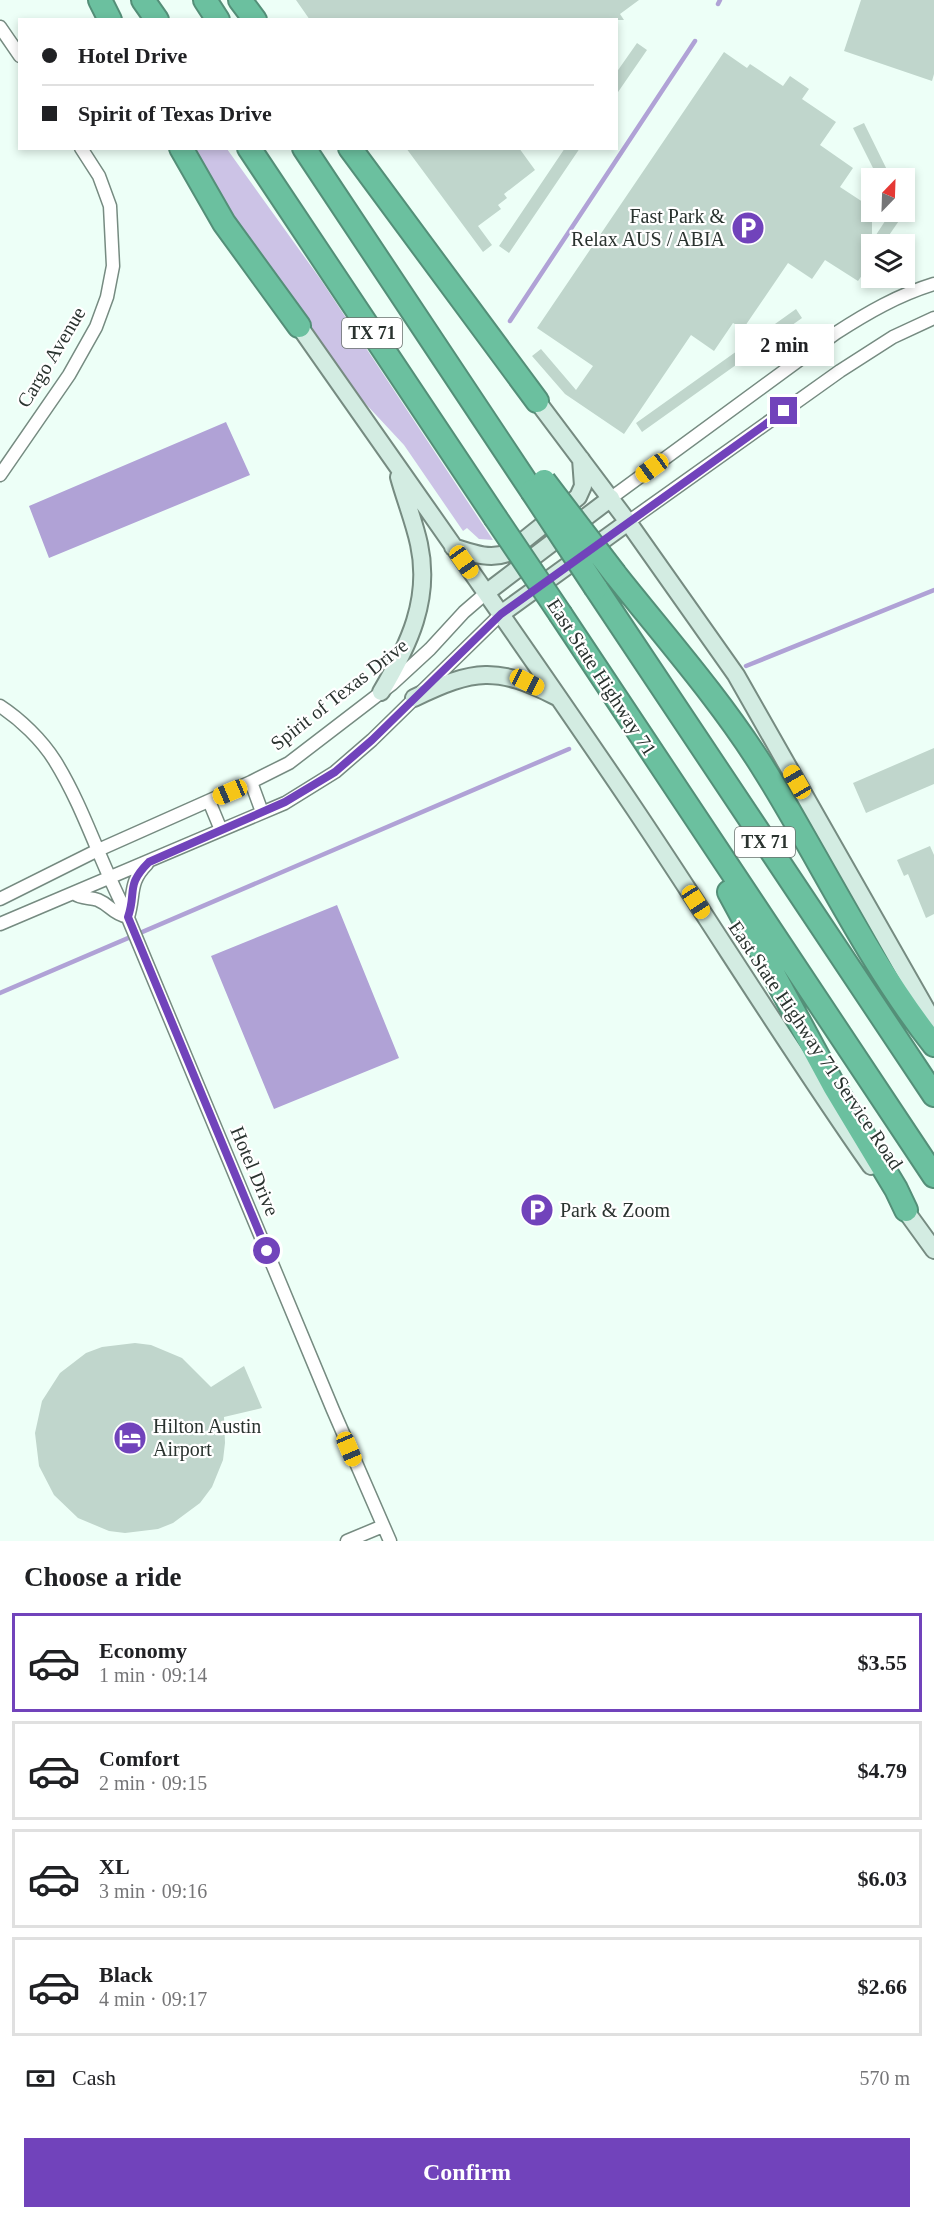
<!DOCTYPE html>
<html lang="en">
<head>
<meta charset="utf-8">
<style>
	:root { --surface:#fff; --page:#f6f6f6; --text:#202124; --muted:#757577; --line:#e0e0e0; --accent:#7143bb }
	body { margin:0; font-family:Georgia,serif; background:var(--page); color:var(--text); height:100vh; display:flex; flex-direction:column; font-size:22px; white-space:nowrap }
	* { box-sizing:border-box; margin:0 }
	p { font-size:20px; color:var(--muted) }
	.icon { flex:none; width:33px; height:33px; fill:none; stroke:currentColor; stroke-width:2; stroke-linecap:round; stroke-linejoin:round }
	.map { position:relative; height:1541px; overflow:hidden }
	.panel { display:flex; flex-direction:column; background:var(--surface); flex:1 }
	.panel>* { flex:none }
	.guide { position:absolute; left:18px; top:18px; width:600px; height:132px; border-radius:0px; box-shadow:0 3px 9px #0003; display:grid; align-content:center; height:132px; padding:0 24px; background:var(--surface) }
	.needle { width:39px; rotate:23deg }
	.controls { position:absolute; left:861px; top:168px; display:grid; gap:12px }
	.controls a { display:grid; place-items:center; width:54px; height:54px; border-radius:0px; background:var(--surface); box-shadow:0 3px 9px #0003; font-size:30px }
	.end { position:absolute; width:27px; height:27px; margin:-14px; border:8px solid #7143bb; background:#fff; box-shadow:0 0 0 3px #fff }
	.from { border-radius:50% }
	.bubble { position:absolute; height:42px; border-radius:0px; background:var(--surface); box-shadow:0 3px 9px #0003; font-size:20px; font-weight:600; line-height:42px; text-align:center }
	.car { position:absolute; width:18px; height:36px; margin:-18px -9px; border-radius:8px; box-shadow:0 0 4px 2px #0007; background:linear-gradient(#f5c518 24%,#345 0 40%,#f5c518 0 76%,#345 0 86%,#f5c518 0) }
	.guide b { display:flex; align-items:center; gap:21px; height:57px; font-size:22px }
	.guide b+b { border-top:2px solid var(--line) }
	.guide i { width:15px; height:15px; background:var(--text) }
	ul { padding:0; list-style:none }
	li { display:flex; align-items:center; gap:18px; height:99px; margin:0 12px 9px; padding:0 12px; border:3px solid var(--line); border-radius:0px }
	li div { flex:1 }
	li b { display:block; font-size:22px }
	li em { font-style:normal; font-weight:600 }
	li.selected { border-color:var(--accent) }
	li>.icon { width:54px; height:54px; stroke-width:1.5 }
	h2 { padding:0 24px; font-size:27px; line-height:72px }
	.pay { display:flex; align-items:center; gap:15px; height:66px; padding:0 24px; font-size:22px }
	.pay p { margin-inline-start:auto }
	.button { display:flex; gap:12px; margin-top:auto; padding:12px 24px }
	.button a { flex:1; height:69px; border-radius:0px; background:var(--accent); color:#fff; font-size:24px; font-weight:600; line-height:69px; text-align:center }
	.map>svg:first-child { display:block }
</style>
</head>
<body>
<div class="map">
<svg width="934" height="1541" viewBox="0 0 934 1541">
	<rect width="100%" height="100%" fill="#edfff7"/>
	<path fill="#ccc3e6" d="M188 149H227L321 280 493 540 479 539 467 528 463 531 404 445 363 401 243 236Z"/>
	<path fill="#b0a2d6" d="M226 422 250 475 49 558 29 506Z
		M337 905 399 1058 274 1109 211 956Z"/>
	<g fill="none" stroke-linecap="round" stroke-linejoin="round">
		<path stroke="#b0a2d6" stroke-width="4.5" d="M718 4 720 0
			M510 321 695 41
			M746 666 934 590
			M0 993 569 749"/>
	</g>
	<path fill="#c0d6cc" d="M296 0H639L620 14 624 20H310Z
		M861 0H934V74L932 81 844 51Z
		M637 43 647 50 616 95V73Z
		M724 52 747 68 750 64 783 86 790 76 809 89 802 99 836 122 820 145 853 168 840 187 872 208V241L891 212H905L883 244H872V261L858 281 825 260 812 279 788 263 743 329 733 323 714 351 691 335 624 434 565 394 532 356 541 349 576 390 593 366 537 328Z
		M864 123 891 178H878L853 128Z
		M406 148H519L535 170 504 194 507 198 498 205 501 209 478 226 492 245 483 252Z
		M565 148H580L509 253 499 246Z
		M796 309 802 318 642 432 636 423Z
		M934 748V784L866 813 853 783Z
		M930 846 934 855V914L926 918 908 874 904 876 897 860Z
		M135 1343 151 1345 182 1358 211 1387 244 1366 262 1408 224 1417 225 1443 223 1460 212 1487 200 1503 173 1523 158 1529 125 1533 109 1531 78 1518 54 1495 39 1466 35 1433 42 1401 60 1373 86 1353 102 1347Z"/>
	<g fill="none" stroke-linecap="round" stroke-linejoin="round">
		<defs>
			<path id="street" d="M0 27 20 56
				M0 475 69 375 96 327 107 297 113 266 110 206 99 176 81 148
				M611 498 836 333C867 313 898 295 934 284
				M628 522 840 371 893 337 934 318
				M0 706C20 719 42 740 55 761 83 806 99 859 123 906L333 1410 390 1541
				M251 782 262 812
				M209 801 221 830
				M75 894C81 899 90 897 98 900 112 906 111 913 128 917
				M0 899 96 851 251 782 289 763 392 684 430 649 464 612 486 593
				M128 917C135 895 128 883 147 864
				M0 924 285 803 335 772 372 740 501 614
				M347 1541 383 1526"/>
			<path id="secondary" d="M299 326C411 486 525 646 634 808 714 927 789 1049 871 1166
				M537 401 628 522 736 675 934 1023
				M453 547C472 553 489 560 508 553L578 497 583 486 581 459
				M486 593 611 498
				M501 614 628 522
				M381 692C409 645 431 599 419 544 414 521 405 499 399 477
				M414 698C474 669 497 666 557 697
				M900 1203 934 1250"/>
			<path id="highway" d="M100 0 110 20
				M143 0 157 20
				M205 0 218 20
				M240 0 255 20
				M181 148 224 223 299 326
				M249 148 495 517
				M304 148 532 491
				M350 148 537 401
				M615 574C665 637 719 698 762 766 820 858 866 959 934 1045
				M596 588 934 1095
				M561 615 934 1176
				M729 892 834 1086 896 1189 906 1210"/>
		</defs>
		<use href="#street" stroke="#768b81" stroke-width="15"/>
		<use href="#secondary" stroke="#768b81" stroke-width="20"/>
		<use href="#highway" stroke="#548f78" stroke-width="26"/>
		<use href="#street" stroke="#fff" stroke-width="12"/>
		<use href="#secondary" stroke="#d3ece2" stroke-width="16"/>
		<use href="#highway" stroke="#6bc09f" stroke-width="22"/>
		<defs>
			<path id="highway-bridge" d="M544 481 615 574
				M532 491 596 588
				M495 517 561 615"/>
		</defs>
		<use href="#highway-bridge" stroke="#548f78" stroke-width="26" stroke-linecap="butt"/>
		<use href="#highway-bridge" stroke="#6bc09f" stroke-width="22"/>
	</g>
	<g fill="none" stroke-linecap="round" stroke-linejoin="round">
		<path stroke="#7143bb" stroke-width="8" d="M267 1251 128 917C137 891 125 886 149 862L285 802 335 772 372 740 501 614 784 411"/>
	</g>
	<defs>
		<symbol id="parking-disc" viewBox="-11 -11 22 22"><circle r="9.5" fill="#7143bb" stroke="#fff"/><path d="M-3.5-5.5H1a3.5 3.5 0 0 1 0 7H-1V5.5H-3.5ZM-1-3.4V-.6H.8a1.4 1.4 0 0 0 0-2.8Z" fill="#fff"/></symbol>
		<symbol id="hotel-disc" viewBox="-11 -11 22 22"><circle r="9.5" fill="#7143bb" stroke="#fff"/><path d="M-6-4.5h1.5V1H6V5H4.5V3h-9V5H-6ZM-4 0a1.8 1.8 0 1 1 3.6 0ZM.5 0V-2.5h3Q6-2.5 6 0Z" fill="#fff"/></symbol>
	</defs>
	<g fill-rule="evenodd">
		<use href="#parking-disc" x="729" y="209" width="38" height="38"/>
		<use href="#parking-disc" x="518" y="1191" width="38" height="38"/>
		<use href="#hotel-disc" x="111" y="1419" width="38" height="38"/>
	</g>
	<g text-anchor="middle" stroke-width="4.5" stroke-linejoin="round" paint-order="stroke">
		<g fill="#fff" stroke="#6a706d" stroke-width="1.5">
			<rect x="342" y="318" width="60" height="30" rx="4.5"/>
			<rect x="735" y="827" width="60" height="30" rx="4.5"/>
		</g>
		<g font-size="18" font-weight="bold" fill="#2a332f">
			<text x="372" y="339">TX 71</text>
			<text x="765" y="848">TX 71</text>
		</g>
		<g font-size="20" fill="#2a332f" stroke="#fff" text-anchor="start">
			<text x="725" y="223" text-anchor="end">Fast Park &amp;<tspan x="725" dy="23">Relax AUS / ABIA</tspan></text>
			<text x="560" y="1217">Park &amp; Zoom</text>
			<text x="153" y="1433">Hilton Austin<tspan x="153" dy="23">Airport</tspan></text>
		</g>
		<g font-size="20" fill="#2a332f" stroke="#fff">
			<text transform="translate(51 357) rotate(-59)" y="7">Cargo Avenue</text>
			<text transform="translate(602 677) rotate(57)" y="7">East State Highway 71</text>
			<text transform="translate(339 694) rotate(-38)" y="7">Spirit of Texas Drive</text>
			<text transform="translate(816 1045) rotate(56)" y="7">East State Highway 71 Service Road</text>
			<text transform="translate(255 1171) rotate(67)" y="7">Hotel Drive</text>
		</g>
	</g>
</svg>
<div class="controls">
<a><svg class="needle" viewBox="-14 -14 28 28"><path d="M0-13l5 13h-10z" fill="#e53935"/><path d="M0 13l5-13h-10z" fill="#757577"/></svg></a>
<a><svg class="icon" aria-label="layers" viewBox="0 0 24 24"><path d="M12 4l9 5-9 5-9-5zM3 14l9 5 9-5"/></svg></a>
</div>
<i class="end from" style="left:267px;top:1251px"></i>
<i class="end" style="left:784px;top:411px"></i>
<div class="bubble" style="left:735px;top:324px;width:99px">2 min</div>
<i class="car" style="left:652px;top:468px;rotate:234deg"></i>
<i class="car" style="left:464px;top:562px;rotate:145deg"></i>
<i class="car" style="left:527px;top:682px;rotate:117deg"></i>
<i class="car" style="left:797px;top:782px;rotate:330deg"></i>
<i class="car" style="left:230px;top:792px;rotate:247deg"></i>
<i class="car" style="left:696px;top:902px;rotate:147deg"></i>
<i class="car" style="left:349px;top:1449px;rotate:157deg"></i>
<div class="guide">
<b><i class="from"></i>Hotel Drive</b>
<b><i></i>Spirit of Texas Drive</b>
</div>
</div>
<section class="panel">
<h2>Choose a ride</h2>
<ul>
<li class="selected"><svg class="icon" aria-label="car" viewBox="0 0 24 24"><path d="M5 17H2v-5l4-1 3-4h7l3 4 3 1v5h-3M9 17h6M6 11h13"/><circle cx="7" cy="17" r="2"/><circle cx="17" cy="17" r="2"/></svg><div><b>Economy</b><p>1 min · 09:14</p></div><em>$3.55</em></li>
<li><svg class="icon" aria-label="car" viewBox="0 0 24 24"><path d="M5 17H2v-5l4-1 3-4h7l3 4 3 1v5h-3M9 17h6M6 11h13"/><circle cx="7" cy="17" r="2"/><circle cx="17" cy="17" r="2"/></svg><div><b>Comfort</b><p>2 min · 09:15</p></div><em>$4.79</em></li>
<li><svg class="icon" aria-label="car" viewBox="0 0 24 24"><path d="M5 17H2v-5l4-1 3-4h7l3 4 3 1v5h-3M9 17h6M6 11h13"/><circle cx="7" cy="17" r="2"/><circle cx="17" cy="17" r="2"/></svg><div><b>XL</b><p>3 min · 09:16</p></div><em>$6.03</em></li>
<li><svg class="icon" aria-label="car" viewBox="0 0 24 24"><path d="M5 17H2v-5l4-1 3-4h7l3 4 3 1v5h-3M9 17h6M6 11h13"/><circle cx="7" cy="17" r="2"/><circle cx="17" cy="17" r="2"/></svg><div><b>Black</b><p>4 min · 09:17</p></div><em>$2.66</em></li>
</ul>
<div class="pay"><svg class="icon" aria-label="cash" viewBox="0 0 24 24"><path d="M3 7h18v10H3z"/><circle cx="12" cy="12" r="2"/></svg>Cash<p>570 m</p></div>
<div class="button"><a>Confirm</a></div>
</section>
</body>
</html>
